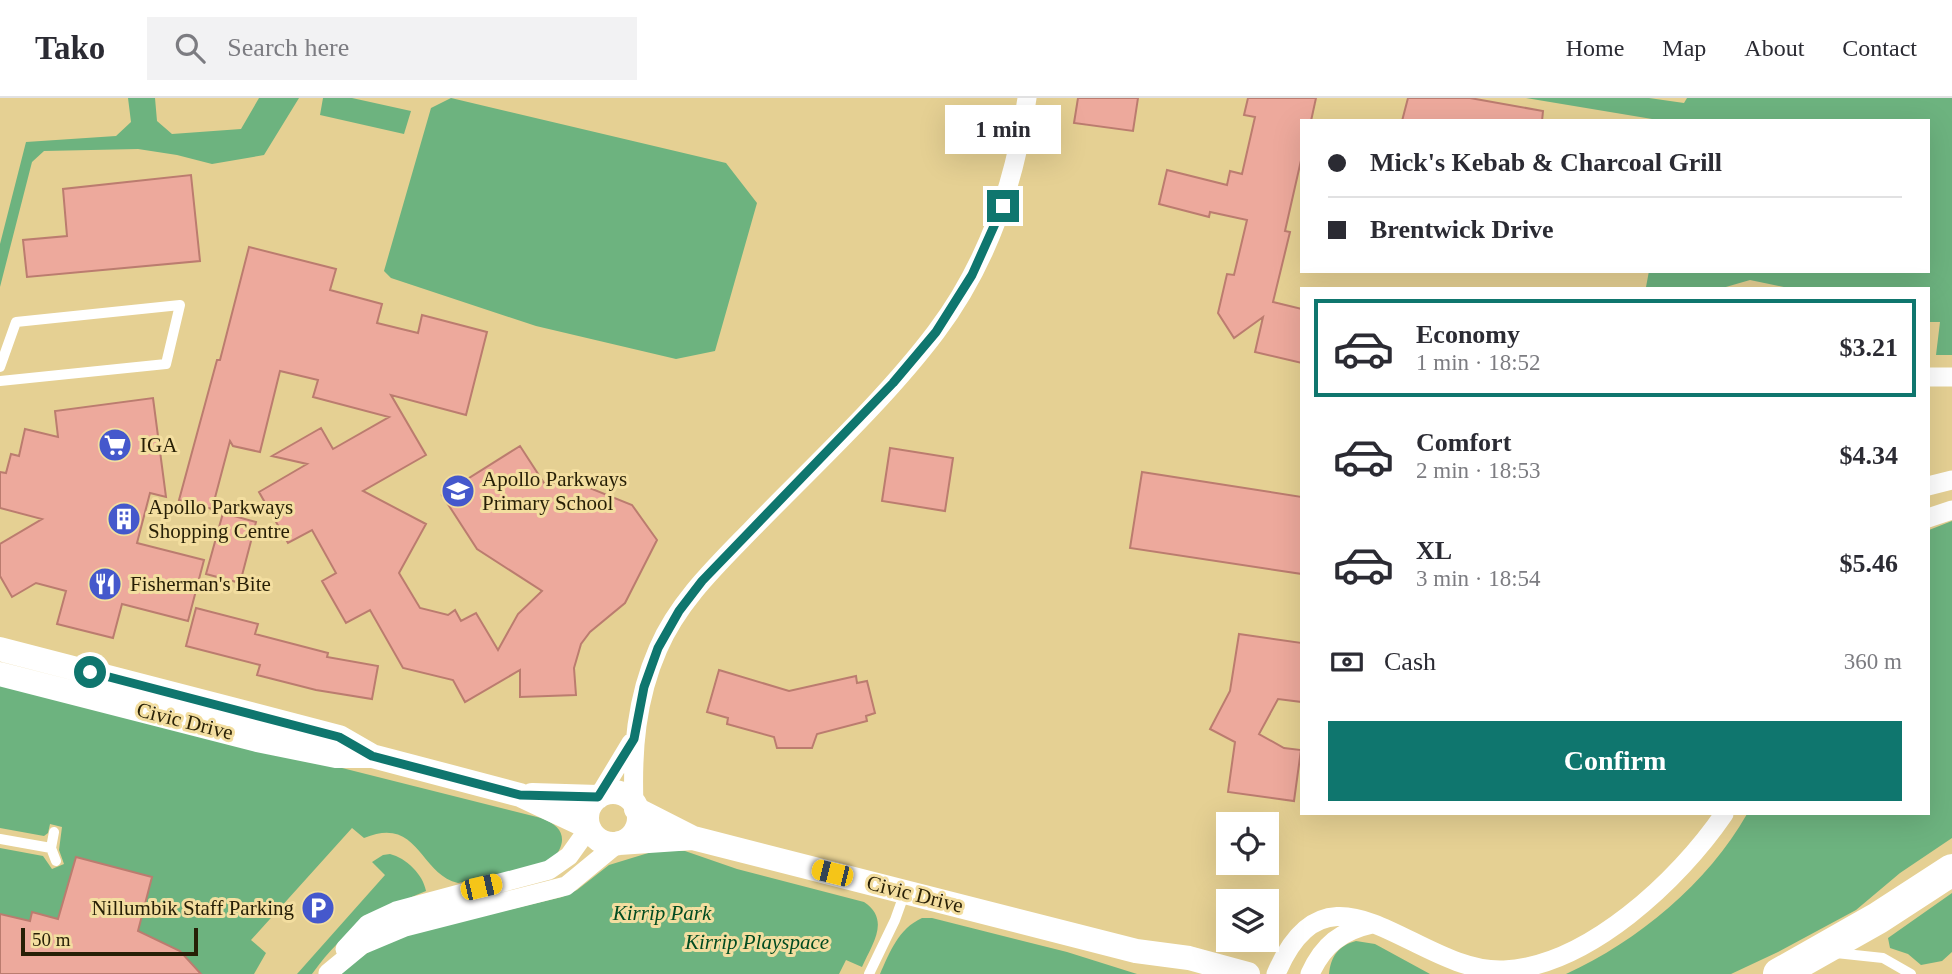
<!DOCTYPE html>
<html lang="en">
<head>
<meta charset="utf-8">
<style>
	:root { --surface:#fff; --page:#f2f2f3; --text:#2b2b33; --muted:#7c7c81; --line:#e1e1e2; --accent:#0f766e }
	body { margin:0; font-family:"Times New Roman",serif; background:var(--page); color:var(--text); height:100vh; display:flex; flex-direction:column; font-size:26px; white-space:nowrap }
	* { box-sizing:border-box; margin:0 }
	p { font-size:23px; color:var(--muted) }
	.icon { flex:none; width:38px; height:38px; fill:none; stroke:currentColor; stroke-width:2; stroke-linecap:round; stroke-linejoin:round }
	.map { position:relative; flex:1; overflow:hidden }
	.details { position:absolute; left:1300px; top:189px; width:630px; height:528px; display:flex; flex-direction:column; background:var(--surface); border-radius:0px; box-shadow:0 7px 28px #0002 }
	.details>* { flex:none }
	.top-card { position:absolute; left:1300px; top:21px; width:630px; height:154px; border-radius:0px; box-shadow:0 7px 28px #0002; display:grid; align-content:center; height:154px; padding:0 28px; background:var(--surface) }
	.buttons { position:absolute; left:1216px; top:714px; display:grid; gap:14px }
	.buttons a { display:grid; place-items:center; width:63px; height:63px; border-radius:0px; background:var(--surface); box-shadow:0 7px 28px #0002; font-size:35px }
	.scale { position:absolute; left:21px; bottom:18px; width:177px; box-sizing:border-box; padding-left:7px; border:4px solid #271f06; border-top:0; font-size:19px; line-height:24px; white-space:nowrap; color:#271f06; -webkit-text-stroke:5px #f3dea0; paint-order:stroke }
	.end { position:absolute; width:32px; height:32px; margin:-16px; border:9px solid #0f766e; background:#fff; box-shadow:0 0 0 4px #fff }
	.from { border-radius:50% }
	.bubble { position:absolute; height:49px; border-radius:0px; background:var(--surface); box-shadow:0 7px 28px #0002; font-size:23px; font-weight:700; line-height:49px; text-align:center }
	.car { position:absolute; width:21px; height:42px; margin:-21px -10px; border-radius:9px; box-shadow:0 0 5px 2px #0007; background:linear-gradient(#f5c518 24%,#345 0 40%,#f5c518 0 76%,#345 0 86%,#f5c518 0) }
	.top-card b { display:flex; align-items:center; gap:24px; height:66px; font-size:26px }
	.top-card b+b { border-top:2px solid var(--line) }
	.top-card i { width:18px; height:18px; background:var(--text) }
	ul { padding:12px 0 0; list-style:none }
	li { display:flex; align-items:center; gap:21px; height:98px; margin:0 14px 10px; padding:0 14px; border:4px solid transparent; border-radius:0px }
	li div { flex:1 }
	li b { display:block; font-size:26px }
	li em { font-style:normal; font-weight:700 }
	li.current { border-color:var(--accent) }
	li>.icon { width:63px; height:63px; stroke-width:1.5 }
	.pay { display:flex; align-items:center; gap:18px; height:77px; padding:0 28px; font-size:26px }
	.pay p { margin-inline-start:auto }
	.cta { display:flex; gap:14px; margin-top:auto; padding:14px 28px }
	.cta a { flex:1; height:80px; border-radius:0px; background:var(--accent); color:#fff; font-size:28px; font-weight:700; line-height:80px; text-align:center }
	header { display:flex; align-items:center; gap:42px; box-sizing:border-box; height:98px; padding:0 35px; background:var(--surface); border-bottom:2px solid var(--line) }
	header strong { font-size:33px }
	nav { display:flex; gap:38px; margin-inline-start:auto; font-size:24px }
	.search { width:490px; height:63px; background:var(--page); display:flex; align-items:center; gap:18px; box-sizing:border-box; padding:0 24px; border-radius:0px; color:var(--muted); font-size:26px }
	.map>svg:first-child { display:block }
</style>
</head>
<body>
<header>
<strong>Tako</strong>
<div class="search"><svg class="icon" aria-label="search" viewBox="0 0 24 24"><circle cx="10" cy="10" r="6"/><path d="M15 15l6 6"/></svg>Search here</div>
<nav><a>Home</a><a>Map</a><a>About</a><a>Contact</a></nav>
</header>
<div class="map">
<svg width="1952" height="876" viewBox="0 0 1952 876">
	<rect width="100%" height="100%" fill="#e5d093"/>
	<path fill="#6db37f" d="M128 0H155L157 23 172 36 241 31 259 0H299L264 57 212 66 177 57 138 51 44 53 32 64 0 189V146L26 44 116 38 131 24Z
		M323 0H352L411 13 404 36 320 17Z
		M451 0 726 65 757 105 715 253 676 261 536 228 391 180 384 173 431 10Z
		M1526 0H1649L1684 5 1687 0H1952V257H1936L1940 224H1929L1928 191H1793L1750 182 1719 191 1646 189 1649 173H1928V23H1664Z
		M1952 423V740L1900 775 1856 812 1778 854 1731 876H1566C1638 843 1708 785 1747 716H1928L1929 432Z
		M0 584 541 720C567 729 568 747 549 765L458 785C419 776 419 717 364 740L352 730 251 842 266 855 254 876H0V750L43 758 52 771 64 766 59 752 62 729 50 726 48 735 44 738 0 730Z
		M658 752 685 753 737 771 864 804C891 822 872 846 862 869L846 862 839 876H341L350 867 387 841 562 799 577 792 609 767Z
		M390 756C406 760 423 776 426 793 373 815 347 828 312 876H297L385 777 372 764 383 757Z
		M1952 795V854L1942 863 1921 867 1908 856 1890 850 1888 840Z
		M922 820H932L1067 854 1137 876H880C890 854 898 831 922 820Z
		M1356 843 1375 846 1430 876H1329C1331 858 1338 848 1356 843Z"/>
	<path fill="#eda99c" stroke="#bb7c6f" stroke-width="2" d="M1078 0H1138L1133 33 1074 25Z
		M1248 0H1316L1311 23H1302V58L1285 133 1290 134 1273 204 1302 211V265L1255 254 1263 219 1234 240 1218 215 1227 176 1234 177 1247 122 1210 114 1209 119 1159 106 1167 72 1227 87 1230 73 1242 76 1255 19 1244 17Z
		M1408 0H1470L1543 13 1542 23H1402Z
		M191 77 200 163 27 179 23 142 67 138 63 91Z
		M249 149 336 171 330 192 382 206 377 225 418 235 422 217 487 234 466 317 391 297 426 357 363 393 426 426 399 475 420 510 448 517 455 512 461 523 476 515 498 552 518 516 542 493 477 451 442 397 520 348 546 388 570 382 632 407 657 442 625 505 590 534 581 546 574 570 576 597 520 599V572L465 604 453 582 403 570 370 512 346 525 322 483 336 475 312 432 288 445 259 394 307 366 272 358 321 330 333 351 389 319 313 299 318 282 280 273 260 354 233 348 230 343 212 411 179 402 217 262H220Z
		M153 300 166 399 150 395 137 445 204 462 188 523 122 506 113 540 57 526 66 493 36 485 12 499 0 478V446L42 421 0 410V374L6 375 11 356 19 358 25 331 58 339 55 313Z
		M890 350 953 360 945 413 882 403Z
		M1142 374 1302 399V476L1130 450Z
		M223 415 256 424 240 485 206 476Z
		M196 510 258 526 255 536 328 555 327 559 378 568 372 601 316 592 257 577 260 567 186 548Z
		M1239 536 1302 545V604L1278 601 1259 636 1284 650 1301 652 1294 703 1228 694 1235 644 1210 631 1230 593Z
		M719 572 789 593 856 578 857 585 867 583 875 615 866 618 867 623 817 636 812 650H777L774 639 727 626 728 620 707 614Z
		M76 759 152 779 138 833 180 853 201 876H0V816L30 823 32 814 58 821Z"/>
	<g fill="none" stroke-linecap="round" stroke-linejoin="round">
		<path stroke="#fff" stroke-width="10" d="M0 269 16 224 180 207 166 266 0 283
			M54 734 51 750 56 763
			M0 741 51 750
			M1836 855 1883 860 1911 876
			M869 876 895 822 905 794"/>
		<path stroke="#fff" stroke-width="19" d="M1928 279H1952
			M1928 388 1952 382
			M1928 420 1952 412
			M599 698 631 645
			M634 707C632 653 636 601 658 551 678 504 716 468 752 431 812 369 884 303 936 234 988 165 1015 85 1027 0
			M345 851 368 826 396 813 549 772 569 758 589 730
			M328 875 362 847 405 829 566 788 617 746
			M1276 876C1330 747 1416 876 1504 872 1588 868 1679 782 1724 716
			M1310 876C1323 847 1341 833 1372 826"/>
		<path stroke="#fff" stroke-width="24" d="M0 551 339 639 372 658
			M0 576 257 642 336 658H372L520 697 588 729
			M587 720a26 26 0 1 1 52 0a26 26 0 1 1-52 0Z
			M532 697 598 699
			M636 711 693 740 1136 853 1189 860 1248 876
			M619 745 693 740"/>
		<path stroke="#fff" stroke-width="32" d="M1779 876 1878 820 1952 772"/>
	</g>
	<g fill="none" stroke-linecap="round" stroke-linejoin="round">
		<path stroke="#0f766e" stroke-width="9" d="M90 574 339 639 372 658 520 697 598 699 634 641 644 589 658 550 679 513 702 483 893 285 936 234 972 177 1003 108"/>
	</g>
	<defs>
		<symbol id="supermarket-disc" viewBox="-11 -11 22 22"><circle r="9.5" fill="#4558cc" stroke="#f3dea0"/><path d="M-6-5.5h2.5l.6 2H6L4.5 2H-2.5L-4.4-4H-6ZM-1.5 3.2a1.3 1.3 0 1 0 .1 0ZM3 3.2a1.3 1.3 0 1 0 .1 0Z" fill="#fff"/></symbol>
		<symbol id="school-disc" viewBox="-11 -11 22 22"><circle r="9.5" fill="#4558cc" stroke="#f3dea0"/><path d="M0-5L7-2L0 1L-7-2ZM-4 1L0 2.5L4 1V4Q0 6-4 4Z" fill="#fff"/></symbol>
		<symbol id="building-disc" viewBox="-11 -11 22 22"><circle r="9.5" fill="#4558cc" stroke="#f3dea0"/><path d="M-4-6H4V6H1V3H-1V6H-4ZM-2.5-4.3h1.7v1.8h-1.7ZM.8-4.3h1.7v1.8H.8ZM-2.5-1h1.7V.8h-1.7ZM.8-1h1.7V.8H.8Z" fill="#fff"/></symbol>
		<symbol id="restaurant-disc" viewBox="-11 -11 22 22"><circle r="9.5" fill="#4558cc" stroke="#f3dea0"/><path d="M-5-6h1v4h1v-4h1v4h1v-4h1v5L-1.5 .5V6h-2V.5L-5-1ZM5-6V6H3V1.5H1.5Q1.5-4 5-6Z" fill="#fff"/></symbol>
		<symbol id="parking-disc" viewBox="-11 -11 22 22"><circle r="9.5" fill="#4558cc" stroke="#f3dea0"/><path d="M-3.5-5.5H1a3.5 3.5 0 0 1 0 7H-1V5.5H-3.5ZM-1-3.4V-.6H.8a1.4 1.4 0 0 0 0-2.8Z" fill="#fff"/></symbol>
	</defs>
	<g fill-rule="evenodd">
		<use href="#supermarket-disc" x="96" y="328" width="38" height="38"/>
		<use href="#school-disc" x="439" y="374" width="38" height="38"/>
		<use href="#building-disc" x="105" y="402" width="38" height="38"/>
		<use href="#restaurant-disc" x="86" y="467" width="38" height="38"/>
		<use href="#parking-disc" x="299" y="791" width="38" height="38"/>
	</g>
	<g text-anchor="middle" stroke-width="6" stroke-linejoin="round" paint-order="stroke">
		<g font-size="21" fill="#271f06" stroke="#f3dea0" text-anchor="start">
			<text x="140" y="354">IGA</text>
			<text x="482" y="388">Apollo Parkways<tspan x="482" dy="24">Primary School</tspan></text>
			<text x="148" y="416">Apollo Parkways<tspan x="148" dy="24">Shopping Centre</tspan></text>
			<text x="130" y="493">Fisherman's Bite</text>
			<text x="294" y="817" text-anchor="end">Nillumbik Staff Parking</text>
		</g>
		<g font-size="21" fill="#271f06" stroke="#f3dea0">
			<text transform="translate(185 623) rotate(14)" y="7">Civic Drive</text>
			<text transform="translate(915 796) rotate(14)" y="7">Civic Drive</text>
		</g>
		<g font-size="21" font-style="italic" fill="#004b21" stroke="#f3dea0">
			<text x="662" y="822">Kirrip Park</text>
			<text x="757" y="851">Kirrip Playspace</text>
		</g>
	</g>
</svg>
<div class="buttons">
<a><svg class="icon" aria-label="locate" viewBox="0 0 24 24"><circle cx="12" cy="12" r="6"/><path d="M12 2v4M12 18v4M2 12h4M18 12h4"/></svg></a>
<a><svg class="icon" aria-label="layers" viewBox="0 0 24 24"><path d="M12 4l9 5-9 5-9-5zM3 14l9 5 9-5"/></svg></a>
</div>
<div class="scale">50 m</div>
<i class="end from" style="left:90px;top:574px"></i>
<i class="end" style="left:1003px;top:108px"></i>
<div class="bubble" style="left:945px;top:7px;width:116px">1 min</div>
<i class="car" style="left:832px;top:775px;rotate:284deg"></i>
<i class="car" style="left:481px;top:789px;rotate:77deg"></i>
<div class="top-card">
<b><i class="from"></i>Mick's Kebab &amp; Charcoal Grill</b>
<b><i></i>Brentwick Drive</b>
</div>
<section class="details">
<ul>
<li class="current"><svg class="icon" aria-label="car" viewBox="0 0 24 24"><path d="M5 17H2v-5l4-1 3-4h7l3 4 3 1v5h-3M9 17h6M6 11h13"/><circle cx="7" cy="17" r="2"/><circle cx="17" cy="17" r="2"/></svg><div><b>Economy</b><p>1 min · 18:52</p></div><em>$3.21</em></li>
<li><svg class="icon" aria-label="car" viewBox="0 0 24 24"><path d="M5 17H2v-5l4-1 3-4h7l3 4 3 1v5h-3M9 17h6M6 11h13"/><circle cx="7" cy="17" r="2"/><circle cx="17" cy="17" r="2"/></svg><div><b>Comfort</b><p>2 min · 18:53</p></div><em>$4.34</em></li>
<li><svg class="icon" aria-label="car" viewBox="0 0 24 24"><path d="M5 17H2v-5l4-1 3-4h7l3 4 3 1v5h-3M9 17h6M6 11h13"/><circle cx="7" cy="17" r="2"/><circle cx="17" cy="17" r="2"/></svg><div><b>XL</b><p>3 min · 18:54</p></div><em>$5.46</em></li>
</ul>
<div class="pay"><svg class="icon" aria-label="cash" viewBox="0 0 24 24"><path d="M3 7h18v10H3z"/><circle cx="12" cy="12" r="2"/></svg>Cash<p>360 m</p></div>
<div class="cta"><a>Confirm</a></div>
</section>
</div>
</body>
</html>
